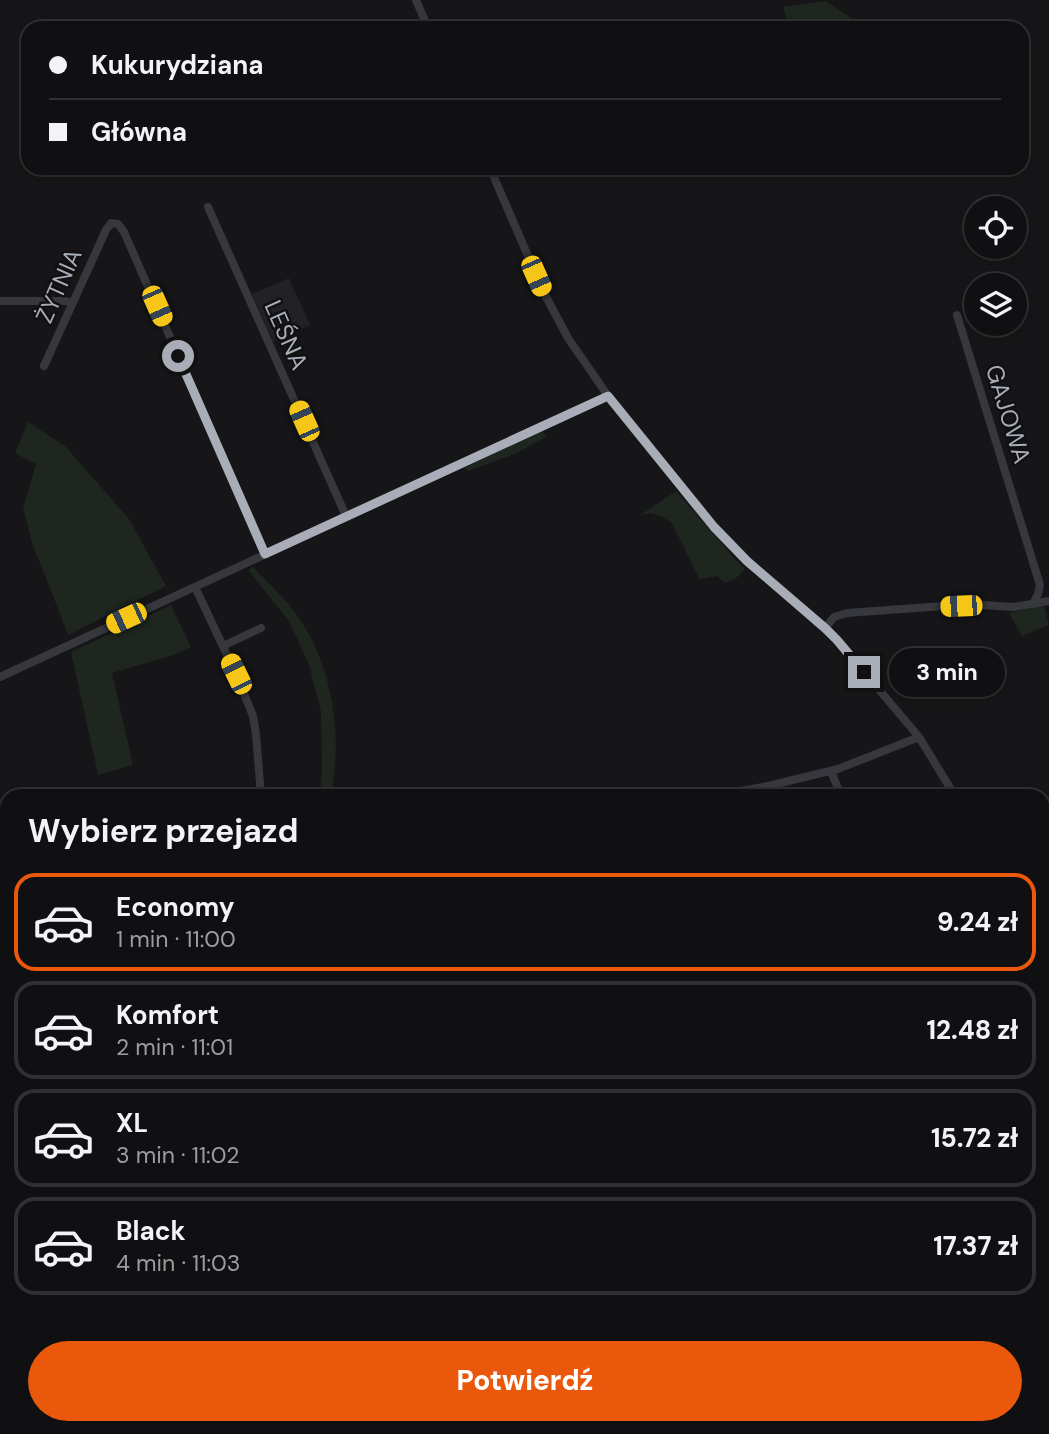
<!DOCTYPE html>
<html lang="pl">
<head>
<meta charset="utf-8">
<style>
	:root { --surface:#101012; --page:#19191b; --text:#f1f3f6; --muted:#9c9d9f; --line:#303032; --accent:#ea580c }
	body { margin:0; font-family:"DM Sans",sans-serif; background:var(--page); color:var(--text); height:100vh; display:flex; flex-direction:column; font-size:26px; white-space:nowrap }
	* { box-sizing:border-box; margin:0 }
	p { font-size:23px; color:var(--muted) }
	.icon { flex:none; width:38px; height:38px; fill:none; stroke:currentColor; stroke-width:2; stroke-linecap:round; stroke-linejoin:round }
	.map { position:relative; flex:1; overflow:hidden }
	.side { position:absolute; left:0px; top:789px; width:1050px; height:646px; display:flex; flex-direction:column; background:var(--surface); border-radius:21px 21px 0 0; box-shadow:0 4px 10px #0003,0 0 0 2px var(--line) }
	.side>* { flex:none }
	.top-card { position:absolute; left:21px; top:21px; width:1008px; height:154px; border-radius:21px; box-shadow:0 4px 10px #0003,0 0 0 2px var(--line); display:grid; align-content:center; height:154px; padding:0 28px; background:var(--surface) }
	.controls { position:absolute; left:964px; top:196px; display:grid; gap:14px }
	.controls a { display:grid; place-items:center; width:63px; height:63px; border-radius:50%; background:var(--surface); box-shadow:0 4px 10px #0003,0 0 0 2px var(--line); font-size:35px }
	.end { position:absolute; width:32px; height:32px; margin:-16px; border:9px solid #a8adb8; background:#111; box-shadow:0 0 0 4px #111 }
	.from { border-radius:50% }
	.bubble { position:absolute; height:49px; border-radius:24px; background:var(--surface); box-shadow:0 4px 10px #0003,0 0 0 2px var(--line); font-size:23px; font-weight:800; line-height:49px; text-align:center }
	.car { position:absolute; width:21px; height:42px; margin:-21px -10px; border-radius:9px; box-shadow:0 0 5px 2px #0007; background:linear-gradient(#f5c518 24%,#345 0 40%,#f5c518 0 76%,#345 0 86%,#f5c518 0) }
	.top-card b { display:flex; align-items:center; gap:24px; height:66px; font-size:26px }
	.top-card b+b { border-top:2px solid var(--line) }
	.top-card i { width:18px; height:18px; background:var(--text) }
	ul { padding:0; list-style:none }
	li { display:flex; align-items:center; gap:21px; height:98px; margin:0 14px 10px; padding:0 14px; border:4px solid var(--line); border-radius:21px }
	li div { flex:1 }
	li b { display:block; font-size:26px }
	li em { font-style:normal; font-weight:800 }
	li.selected { border-color:var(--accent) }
	li>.icon { width:63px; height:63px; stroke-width:1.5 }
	h2 { padding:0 28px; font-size:32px; line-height:84px }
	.action { display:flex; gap:14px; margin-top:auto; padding:14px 28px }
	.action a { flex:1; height:80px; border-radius:42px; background:var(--accent); color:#fff; font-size:28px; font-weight:800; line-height:80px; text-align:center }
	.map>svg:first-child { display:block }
</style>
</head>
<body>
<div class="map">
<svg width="1049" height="1434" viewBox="0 0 1049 1434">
	<rect width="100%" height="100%" fill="#161618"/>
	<path fill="#222225" d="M289 278 310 325 273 342 252 294Z"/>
	<path fill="#1e261f" d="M826 1 854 20 859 28H790L783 7Z
		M28 422 66 447 129 519 166 586 68 635 52 593 33 546 23 508 36 464 15 453Z
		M542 430 546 437 515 454 468 471 464 468Z
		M676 491 734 558 745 569 736 578 725 583 717 576 699 579 681 541 671 522 662 517 651 513 639 516Z
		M253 567C268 583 285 598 297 615 333 666 343 736 331 796H320L322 770 321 712 309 665 289 621 248 570Z
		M171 605 191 647 177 654 112 673 133 765 98 775 71 652Z
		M1044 605 1049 625 1022 636 1009 613Z
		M0 1237 7 1238V1347L0 1345Z
		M542 1428H904L905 1434H545Z"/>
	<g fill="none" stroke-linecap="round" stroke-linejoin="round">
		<path stroke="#2c353c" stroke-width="2" d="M0 932 7 931
			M1043 1095 1049 1092
			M0 1178 7 1181
			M0 1313H7
			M623 1428 625 1434"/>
		<path stroke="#37383d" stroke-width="8" d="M416 0 428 28
			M490 168 544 293 568 338 608 396 714 527 747 561 837 640 919 737 955 796
			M208 207 346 516
			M0 301H66L73 303
			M957 315 1040 585 1038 594 1033 604
			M44 366 106 230 111 223 118 224 124 232 265 554
			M195 587 236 674 253 716 256 734 261 796
			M825 628 834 617 847 613 944 606 984 605 1013 607 1049 601
			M223 646 261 628
			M0 677 608 396
			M831 771 841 796
			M713 796 768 786 838 769 919 737
			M1043 861 1049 858
			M1043 913 1049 909
			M1043 921 1049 929
			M0 927 7 926
			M1043 1105 1049 1102
			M1043 1332 1049 1355
			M0 1348 7 1350
			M1043 1421 1049 1420
			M537 1428 539 1434
			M941 1428 942 1434
			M137 1434V1428
			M196 1434 198 1428
			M267 1434 270 1428
			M366 1434 368 1428
			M456 1434 458 1428
			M981 1434 1010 1428"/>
	</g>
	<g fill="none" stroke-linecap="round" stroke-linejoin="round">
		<path stroke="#a8adb8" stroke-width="9" d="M178 356 265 554 608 396 714 527 747 561 825 628 837 640 864 672"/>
	</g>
	<g text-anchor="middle" stroke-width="5" stroke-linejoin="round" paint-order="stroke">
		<g font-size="24" fill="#a8adb8" stroke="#111113">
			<text transform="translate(59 286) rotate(-66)" y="8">ŻYTNIA</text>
			<text transform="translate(286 335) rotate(66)" y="8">LEŚNA</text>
			<text transform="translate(1008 414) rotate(73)" y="8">GAJOWA</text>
		</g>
	</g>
</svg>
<div class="controls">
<a><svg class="icon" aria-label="locate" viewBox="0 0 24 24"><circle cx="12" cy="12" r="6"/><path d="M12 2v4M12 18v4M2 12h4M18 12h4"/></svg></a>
<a><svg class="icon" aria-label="layers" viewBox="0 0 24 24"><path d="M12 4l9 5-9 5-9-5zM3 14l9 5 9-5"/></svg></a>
</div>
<i class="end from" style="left:178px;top:356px"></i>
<i class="end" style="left:864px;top:672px"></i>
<div class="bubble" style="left:889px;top:648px;width:116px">3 min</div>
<i class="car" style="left:536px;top:276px;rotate:156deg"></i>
<i class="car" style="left:157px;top:306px;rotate:156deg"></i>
<i class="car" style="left:304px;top:421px;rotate:336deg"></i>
<i class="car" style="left:961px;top:606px;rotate:268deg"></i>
<i class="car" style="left:126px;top:618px;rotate:245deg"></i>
<i class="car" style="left:236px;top:674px;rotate:334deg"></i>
<div class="top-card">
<b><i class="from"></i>Kukurydziana</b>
<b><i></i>Główna</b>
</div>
<section class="side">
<h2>Wybierz przejazd</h2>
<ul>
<li class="selected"><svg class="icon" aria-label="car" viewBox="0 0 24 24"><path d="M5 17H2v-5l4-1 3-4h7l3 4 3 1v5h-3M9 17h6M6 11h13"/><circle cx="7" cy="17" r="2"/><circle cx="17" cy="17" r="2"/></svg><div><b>Economy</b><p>1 min · 11:00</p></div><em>9.24 zł</em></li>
<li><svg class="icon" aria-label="car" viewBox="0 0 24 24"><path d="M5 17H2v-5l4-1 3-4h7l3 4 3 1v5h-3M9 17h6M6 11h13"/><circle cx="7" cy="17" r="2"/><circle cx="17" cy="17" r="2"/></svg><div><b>Komfort</b><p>2 min · 11:01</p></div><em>12.48 zł</em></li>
<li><svg class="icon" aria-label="car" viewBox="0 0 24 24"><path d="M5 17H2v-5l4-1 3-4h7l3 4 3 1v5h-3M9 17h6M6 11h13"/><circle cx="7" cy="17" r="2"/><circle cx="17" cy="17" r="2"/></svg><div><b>XL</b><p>3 min · 11:02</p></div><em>15.72 zł</em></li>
<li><svg class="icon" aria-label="car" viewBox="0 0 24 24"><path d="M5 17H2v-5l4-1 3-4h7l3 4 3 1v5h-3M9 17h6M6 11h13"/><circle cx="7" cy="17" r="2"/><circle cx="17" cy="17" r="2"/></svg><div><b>Black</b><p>4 min · 11:03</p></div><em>17.37 zł</em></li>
</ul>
<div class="action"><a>Potwierdź</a></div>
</section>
</div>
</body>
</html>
